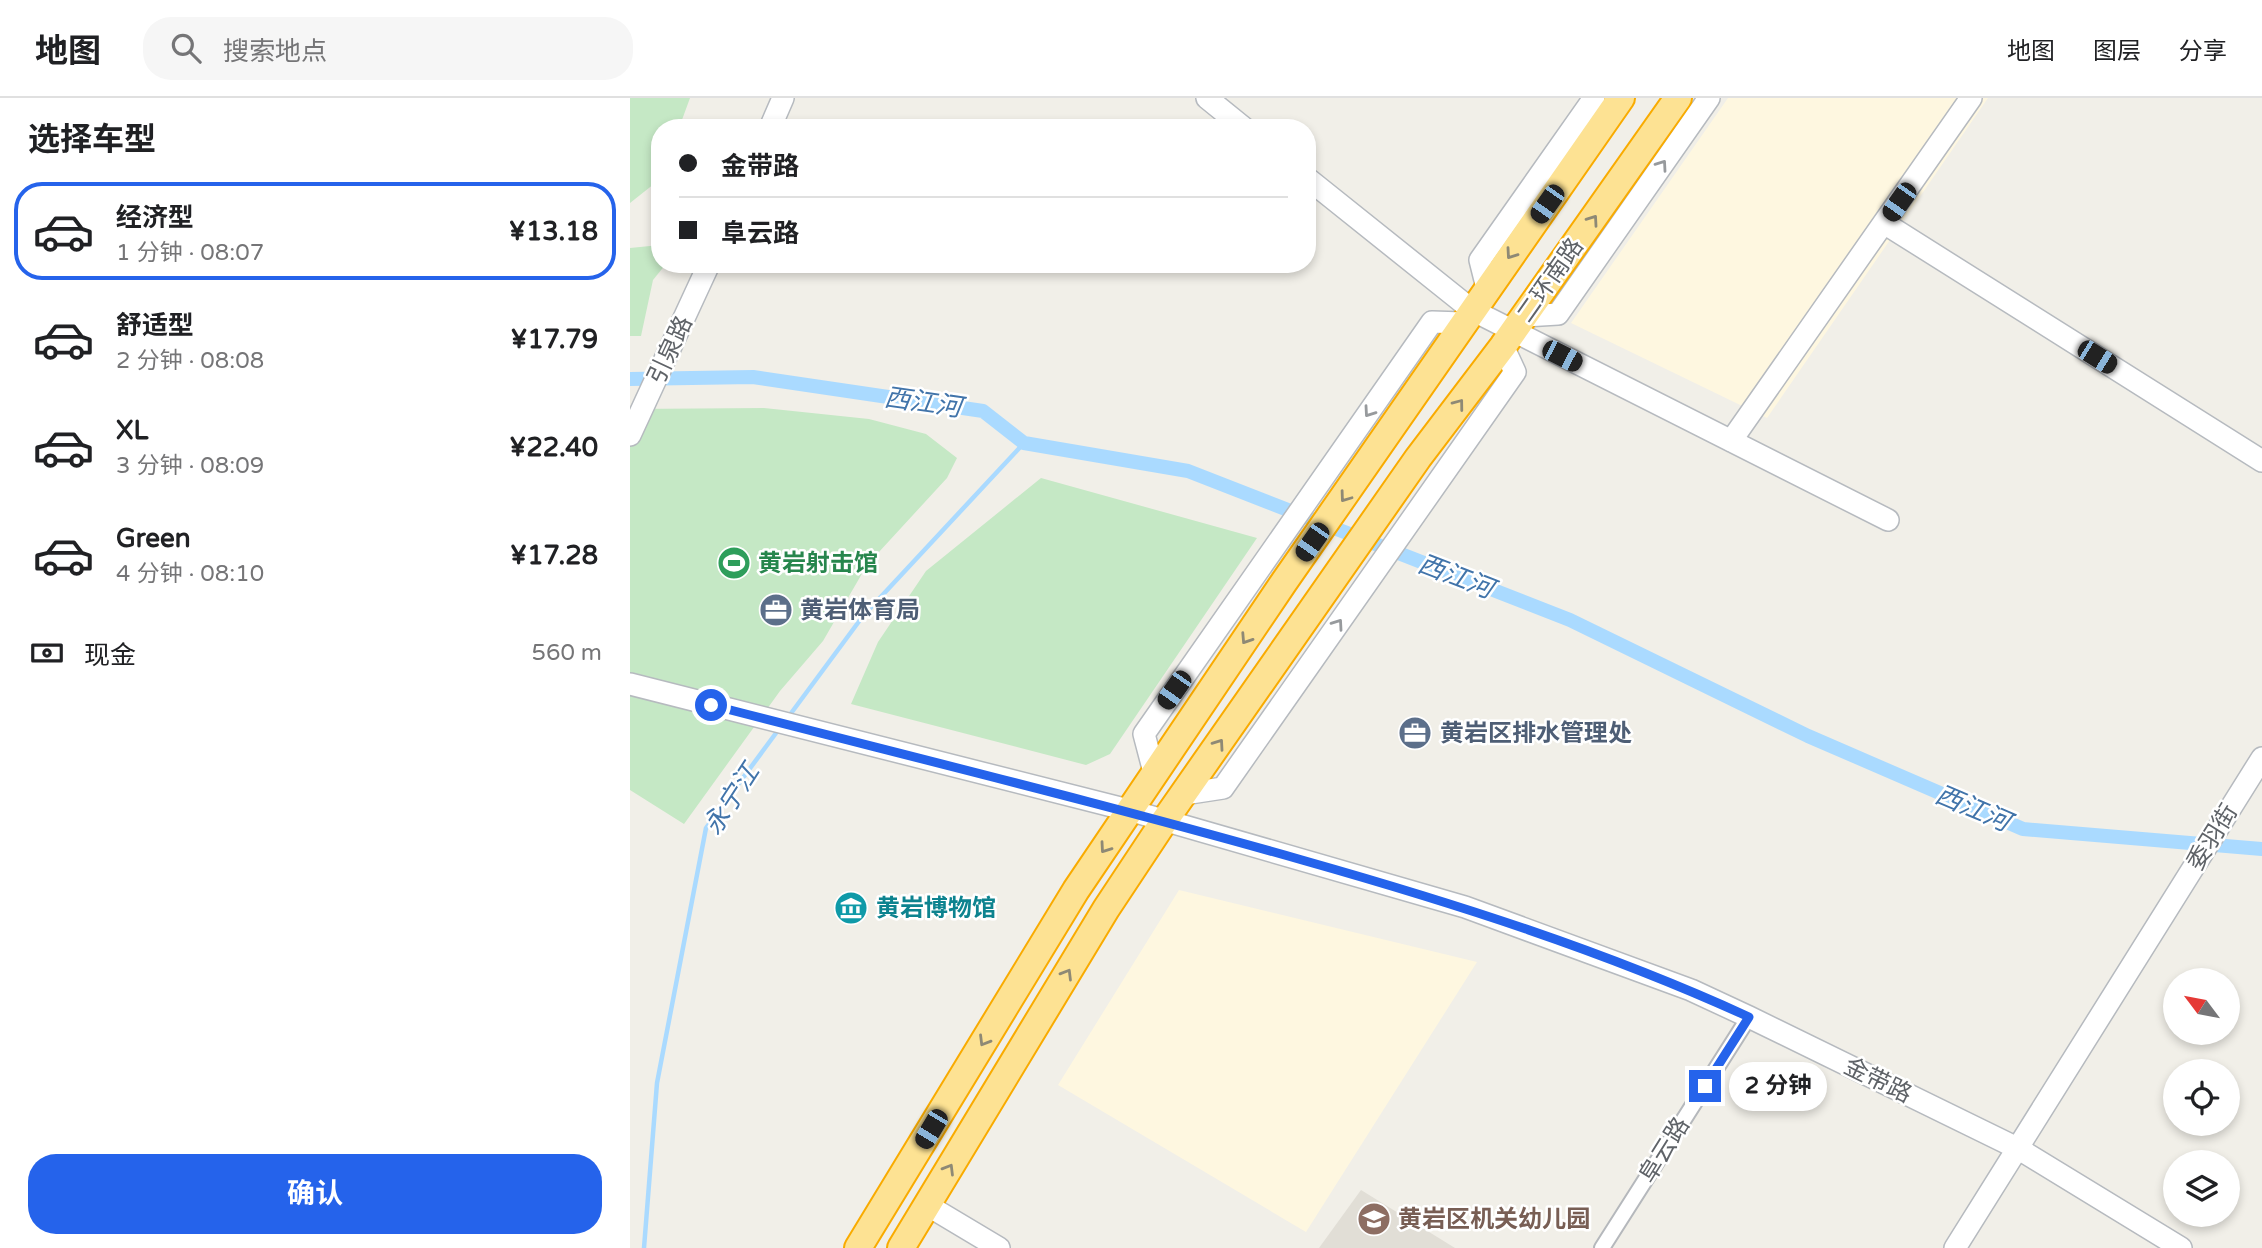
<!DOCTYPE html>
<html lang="zh">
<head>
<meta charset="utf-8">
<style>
	:root { --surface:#fff; --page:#f6f6f6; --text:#202124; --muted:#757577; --line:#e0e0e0; --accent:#2563eb }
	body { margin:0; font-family:"Varela Round","Noto Sans SC",sans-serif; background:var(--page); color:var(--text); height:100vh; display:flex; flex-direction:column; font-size:26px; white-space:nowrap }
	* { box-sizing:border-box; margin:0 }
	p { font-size:23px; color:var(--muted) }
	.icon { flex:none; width:38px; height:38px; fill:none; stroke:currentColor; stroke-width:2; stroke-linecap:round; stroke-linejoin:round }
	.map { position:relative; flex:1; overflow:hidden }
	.panel { display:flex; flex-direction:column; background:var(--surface); width:630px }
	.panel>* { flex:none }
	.banner { position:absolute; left:21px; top:21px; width:665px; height:154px; border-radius:28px; box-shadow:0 4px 10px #0003; display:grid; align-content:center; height:154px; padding:0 28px; background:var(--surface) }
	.needle { width:46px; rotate:302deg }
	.controls { position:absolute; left:1533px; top:870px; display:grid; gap:14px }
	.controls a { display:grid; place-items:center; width:77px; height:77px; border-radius:50%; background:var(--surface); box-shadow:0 4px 10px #0003; font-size:35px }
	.end { position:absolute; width:32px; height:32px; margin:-16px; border:9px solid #2563eb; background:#fff; box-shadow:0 0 0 4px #fff }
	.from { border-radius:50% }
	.bubble { position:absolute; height:49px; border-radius:24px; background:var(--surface); box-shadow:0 4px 10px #0003; font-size:23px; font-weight:700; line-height:49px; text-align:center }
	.car { position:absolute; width:21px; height:42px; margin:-21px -10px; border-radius:9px; box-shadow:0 0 5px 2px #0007; background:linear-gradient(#222 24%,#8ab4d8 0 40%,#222 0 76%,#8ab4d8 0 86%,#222 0) }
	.banner b { display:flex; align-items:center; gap:24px; height:66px; font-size:26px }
	.banner b+b { border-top:2px solid var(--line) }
	.banner i { width:18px; height:18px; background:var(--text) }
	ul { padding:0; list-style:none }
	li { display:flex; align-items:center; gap:21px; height:98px; margin:0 14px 10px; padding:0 14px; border:4px solid transparent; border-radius:28px }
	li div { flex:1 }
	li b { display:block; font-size:26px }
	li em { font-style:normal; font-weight:700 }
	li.current { border-color:var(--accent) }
	li>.icon { width:63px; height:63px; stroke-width:1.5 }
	h2 { padding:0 28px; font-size:32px; line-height:84px }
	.pay { display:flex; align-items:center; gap:18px; height:77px; padding:0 28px; font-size:26px }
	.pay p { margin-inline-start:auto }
	.primary-button { display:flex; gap:14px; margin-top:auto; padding:14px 28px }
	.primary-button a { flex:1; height:80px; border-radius:28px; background:var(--accent); color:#fff; font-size:28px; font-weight:700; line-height:80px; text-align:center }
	header { display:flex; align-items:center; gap:42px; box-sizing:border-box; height:98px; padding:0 35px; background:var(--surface); border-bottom:2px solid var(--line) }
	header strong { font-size:33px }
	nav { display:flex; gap:38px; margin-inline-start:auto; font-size:24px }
	.search { width:490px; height:63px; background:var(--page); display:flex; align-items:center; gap:18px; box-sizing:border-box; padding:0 24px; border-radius:28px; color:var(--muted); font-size:26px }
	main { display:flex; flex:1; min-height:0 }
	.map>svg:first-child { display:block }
</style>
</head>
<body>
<header>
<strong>地图</strong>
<div class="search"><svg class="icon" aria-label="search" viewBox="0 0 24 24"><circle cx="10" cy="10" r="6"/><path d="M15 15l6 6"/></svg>搜索地点</div>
<nav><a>地图</a><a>图层</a><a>分享</a></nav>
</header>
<main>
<section class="panel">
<h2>选择车型</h2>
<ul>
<li class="current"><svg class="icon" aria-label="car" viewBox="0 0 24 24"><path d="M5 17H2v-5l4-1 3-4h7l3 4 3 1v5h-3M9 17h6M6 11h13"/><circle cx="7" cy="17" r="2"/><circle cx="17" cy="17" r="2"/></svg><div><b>经济型</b><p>1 分钟 · 08:07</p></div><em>¥13.18</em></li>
<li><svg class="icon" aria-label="car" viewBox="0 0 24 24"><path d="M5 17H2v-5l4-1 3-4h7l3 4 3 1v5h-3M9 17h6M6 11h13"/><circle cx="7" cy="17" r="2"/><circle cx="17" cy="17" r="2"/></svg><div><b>舒适型</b><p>2 分钟 · 08:08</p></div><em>¥17.79</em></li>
<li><svg class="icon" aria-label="car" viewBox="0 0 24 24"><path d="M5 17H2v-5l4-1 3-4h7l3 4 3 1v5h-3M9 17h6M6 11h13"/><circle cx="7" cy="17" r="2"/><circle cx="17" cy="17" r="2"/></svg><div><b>XL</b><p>3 分钟 · 08:09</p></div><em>¥22.40</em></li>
<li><svg class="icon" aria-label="car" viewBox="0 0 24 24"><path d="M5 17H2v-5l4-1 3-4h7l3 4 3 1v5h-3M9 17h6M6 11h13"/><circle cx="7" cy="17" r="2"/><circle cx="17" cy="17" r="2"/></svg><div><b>Green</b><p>4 分钟 · 08:10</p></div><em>¥17.28</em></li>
</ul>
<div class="pay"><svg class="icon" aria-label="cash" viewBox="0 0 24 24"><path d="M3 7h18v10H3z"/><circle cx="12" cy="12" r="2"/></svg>现金<p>560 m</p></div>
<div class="primary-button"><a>确认</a></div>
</section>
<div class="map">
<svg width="1632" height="1150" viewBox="0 0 1632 1150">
	<rect width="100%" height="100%" fill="#f1efe8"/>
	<path fill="#fef7e0" d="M1098 0H1358L1137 320 941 225Z
		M549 792 847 864 676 1134 428 987Z"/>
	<path fill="#e1ded6" d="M731 1092 825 1150H689Z"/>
	<path fill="#c5e8c5" d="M0 0H60L49 30H30L29 82 0 105Z
		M30 147V166H36L23 182 11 238H0V150Z
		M134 310 239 321 296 336 327 360 317 380 237 467 193 543 150 593 54 726 0 692V311Z
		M411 380 627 440 480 656 456 667 221 606 248 544 296 473Z"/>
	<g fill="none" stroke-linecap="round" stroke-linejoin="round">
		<path stroke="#aadaff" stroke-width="4.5" d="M159 618 233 518 394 345
			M14 1150 27 985 76 730 149 631"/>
		<path stroke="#aadaff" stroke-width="14" d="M0 281 123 279 353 313 394 345 558 373 940 522 1178 638 1393 731 1632 751"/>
		<defs>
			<path id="street" d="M972 1150 1119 919"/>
			<path id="secondary" d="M577 0 614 30
				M140 30 153 0
				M677 80 842 212 1258 422
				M1254 125 1632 363
				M857 190 850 162 964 0
				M895 218 928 216 1079 0
				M0 337 79 166
				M1101 343 1341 0
				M0 586 502 713 835 809 1061 892 1119 919 1389 1051 1551 1150
				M525 678 514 636 802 224 833 225
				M554 696 593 690 885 274 873 248
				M297 1107 369 1150
				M1325 1150 1632 660"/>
			<path id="highway" d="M228 1150 446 792 654 484 991 0
				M271 1150 476 811 535 722 788 360 873 248 1048 0"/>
		</defs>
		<use href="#street" stroke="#b5b8bc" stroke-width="18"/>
		<use href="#secondary" stroke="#b6babf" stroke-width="24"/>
		<use href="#highway" stroke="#f9ab00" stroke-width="30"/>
		<use href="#street" stroke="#fff" stroke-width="14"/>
		<use href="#secondary" stroke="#fff" stroke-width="21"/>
		<use href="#highway" stroke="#fde293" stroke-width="26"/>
	</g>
	<defs><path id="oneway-chevron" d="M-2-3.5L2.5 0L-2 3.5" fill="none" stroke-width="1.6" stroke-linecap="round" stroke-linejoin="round" transform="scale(1.75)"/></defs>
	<g stroke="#979a9d">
		<use href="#oneway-chevron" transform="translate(1032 67) rotate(-55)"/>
		<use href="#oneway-chevron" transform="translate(739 314) rotate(125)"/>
		<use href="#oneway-chevron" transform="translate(708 526) rotate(-55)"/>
	</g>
	<g stroke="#8e8975">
		<use href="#oneway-chevron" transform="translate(963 122) rotate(-55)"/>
		<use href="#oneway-chevron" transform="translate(881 156) rotate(125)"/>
		<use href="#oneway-chevron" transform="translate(829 306) rotate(-53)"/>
		<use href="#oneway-chevron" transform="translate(715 399) rotate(126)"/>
		<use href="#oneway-chevron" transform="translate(616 541) rotate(123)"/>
		<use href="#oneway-chevron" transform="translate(589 646) rotate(-55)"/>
		<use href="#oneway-chevron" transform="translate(475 750) rotate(125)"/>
		<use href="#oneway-chevron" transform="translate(437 876) rotate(-59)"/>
		<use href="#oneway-chevron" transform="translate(354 943) rotate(121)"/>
		<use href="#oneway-chevron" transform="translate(319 1071) rotate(-59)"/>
	</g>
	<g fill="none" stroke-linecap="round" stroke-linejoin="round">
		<path stroke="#2563eb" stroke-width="9" d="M81 607C278 658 476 706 672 762 824 805 975 853 1119 919L1075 988"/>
	</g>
	<defs>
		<symbol id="stadium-disc" viewBox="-11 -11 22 22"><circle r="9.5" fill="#2e9e5b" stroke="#fff"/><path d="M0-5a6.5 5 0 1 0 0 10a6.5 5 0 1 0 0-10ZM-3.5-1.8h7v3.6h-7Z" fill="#fff"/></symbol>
		<symbol id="office-disc" viewBox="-11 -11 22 22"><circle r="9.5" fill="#5c6f8a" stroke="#fff"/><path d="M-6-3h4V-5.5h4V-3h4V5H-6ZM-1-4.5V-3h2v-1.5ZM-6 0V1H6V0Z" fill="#fff"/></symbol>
		<symbol id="museum-disc" viewBox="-11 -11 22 22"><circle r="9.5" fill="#0f9aa8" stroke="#fff"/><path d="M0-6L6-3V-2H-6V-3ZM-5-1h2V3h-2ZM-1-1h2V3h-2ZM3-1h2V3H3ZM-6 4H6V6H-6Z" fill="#fff"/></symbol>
		<symbol id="school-disc" viewBox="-11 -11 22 22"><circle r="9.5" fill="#8d6e63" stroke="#fff"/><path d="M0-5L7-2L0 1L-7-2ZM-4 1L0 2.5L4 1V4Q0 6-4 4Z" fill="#fff"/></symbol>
	</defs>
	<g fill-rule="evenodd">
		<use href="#stadium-disc" x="85" y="446" width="38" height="38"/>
		<use href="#office-disc" x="127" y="493" width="38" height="38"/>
		<use href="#office-disc" x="766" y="616" width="38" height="38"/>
		<use href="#museum-disc" x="202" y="791" width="38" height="38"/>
		<use href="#school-disc" x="725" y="1102" width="38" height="38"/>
	</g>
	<g text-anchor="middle" stroke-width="5" stroke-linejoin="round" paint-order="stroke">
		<g font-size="24" fill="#5f6368" stroke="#fff">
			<text transform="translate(920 182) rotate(-55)" y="8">二环南路</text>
			<text transform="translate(40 252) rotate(-65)" y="8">引泉路</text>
			<text transform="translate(1582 739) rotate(-58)" y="8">委羽街</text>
			<text transform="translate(1248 982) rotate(26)" y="8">金带路</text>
			<text transform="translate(1034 1052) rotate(-58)" y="8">阜云路</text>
		</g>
		<g font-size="24" font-weight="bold" fill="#27864d" stroke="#fff" text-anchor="start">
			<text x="128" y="473">黄岩射击馆</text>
		</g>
		<g font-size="24" font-weight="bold" fill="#4e5e75" stroke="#fff" text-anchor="start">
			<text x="170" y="520">黄岩体育局</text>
			<text x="810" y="643">黄岩区排水管理处</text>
		</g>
		<g font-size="24" font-weight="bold" fill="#0d838f" stroke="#fff" text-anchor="start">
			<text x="246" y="818">黄岩博物馆</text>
		</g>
		<g font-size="24" font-weight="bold" fill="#785e54" stroke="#fff" text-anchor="start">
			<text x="768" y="1129">黄岩区机关幼儿园</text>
		</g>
		<g font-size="26" font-style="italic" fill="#4174aa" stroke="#fff">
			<text transform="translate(293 304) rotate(8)" y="9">西江河</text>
			<text transform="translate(826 478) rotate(21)" y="9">西江河</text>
			<text transform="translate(101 701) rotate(-57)" y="9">永宁江</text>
			<text transform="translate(1343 710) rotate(23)" y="9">西江河</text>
		</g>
	</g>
</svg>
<div class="controls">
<a><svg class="needle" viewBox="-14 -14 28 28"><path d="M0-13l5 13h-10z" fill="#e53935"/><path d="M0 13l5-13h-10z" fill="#757577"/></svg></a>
<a><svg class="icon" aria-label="locate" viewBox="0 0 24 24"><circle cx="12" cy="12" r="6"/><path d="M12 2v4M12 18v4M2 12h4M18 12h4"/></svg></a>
<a><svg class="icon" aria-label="layers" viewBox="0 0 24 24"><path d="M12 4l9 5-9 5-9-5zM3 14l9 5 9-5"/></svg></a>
</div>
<i class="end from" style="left:81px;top:607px"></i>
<i class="end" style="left:1075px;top:988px"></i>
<div class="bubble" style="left:1099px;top:964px;width:98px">2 分钟</div>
<i class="car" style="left:1269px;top:104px;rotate:215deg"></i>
<i class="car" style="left:917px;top:106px;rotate:215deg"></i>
<i class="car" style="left:932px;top:258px;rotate:117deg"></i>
<i class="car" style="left:1467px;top:259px;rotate:122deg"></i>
<i class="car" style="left:682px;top:444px;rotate:215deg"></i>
<i class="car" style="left:544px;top:592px;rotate:215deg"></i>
<i class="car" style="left:301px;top:1031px;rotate:211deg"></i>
<div class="banner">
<b><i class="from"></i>金带路</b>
<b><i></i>阜云路</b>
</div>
</div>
</main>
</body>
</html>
